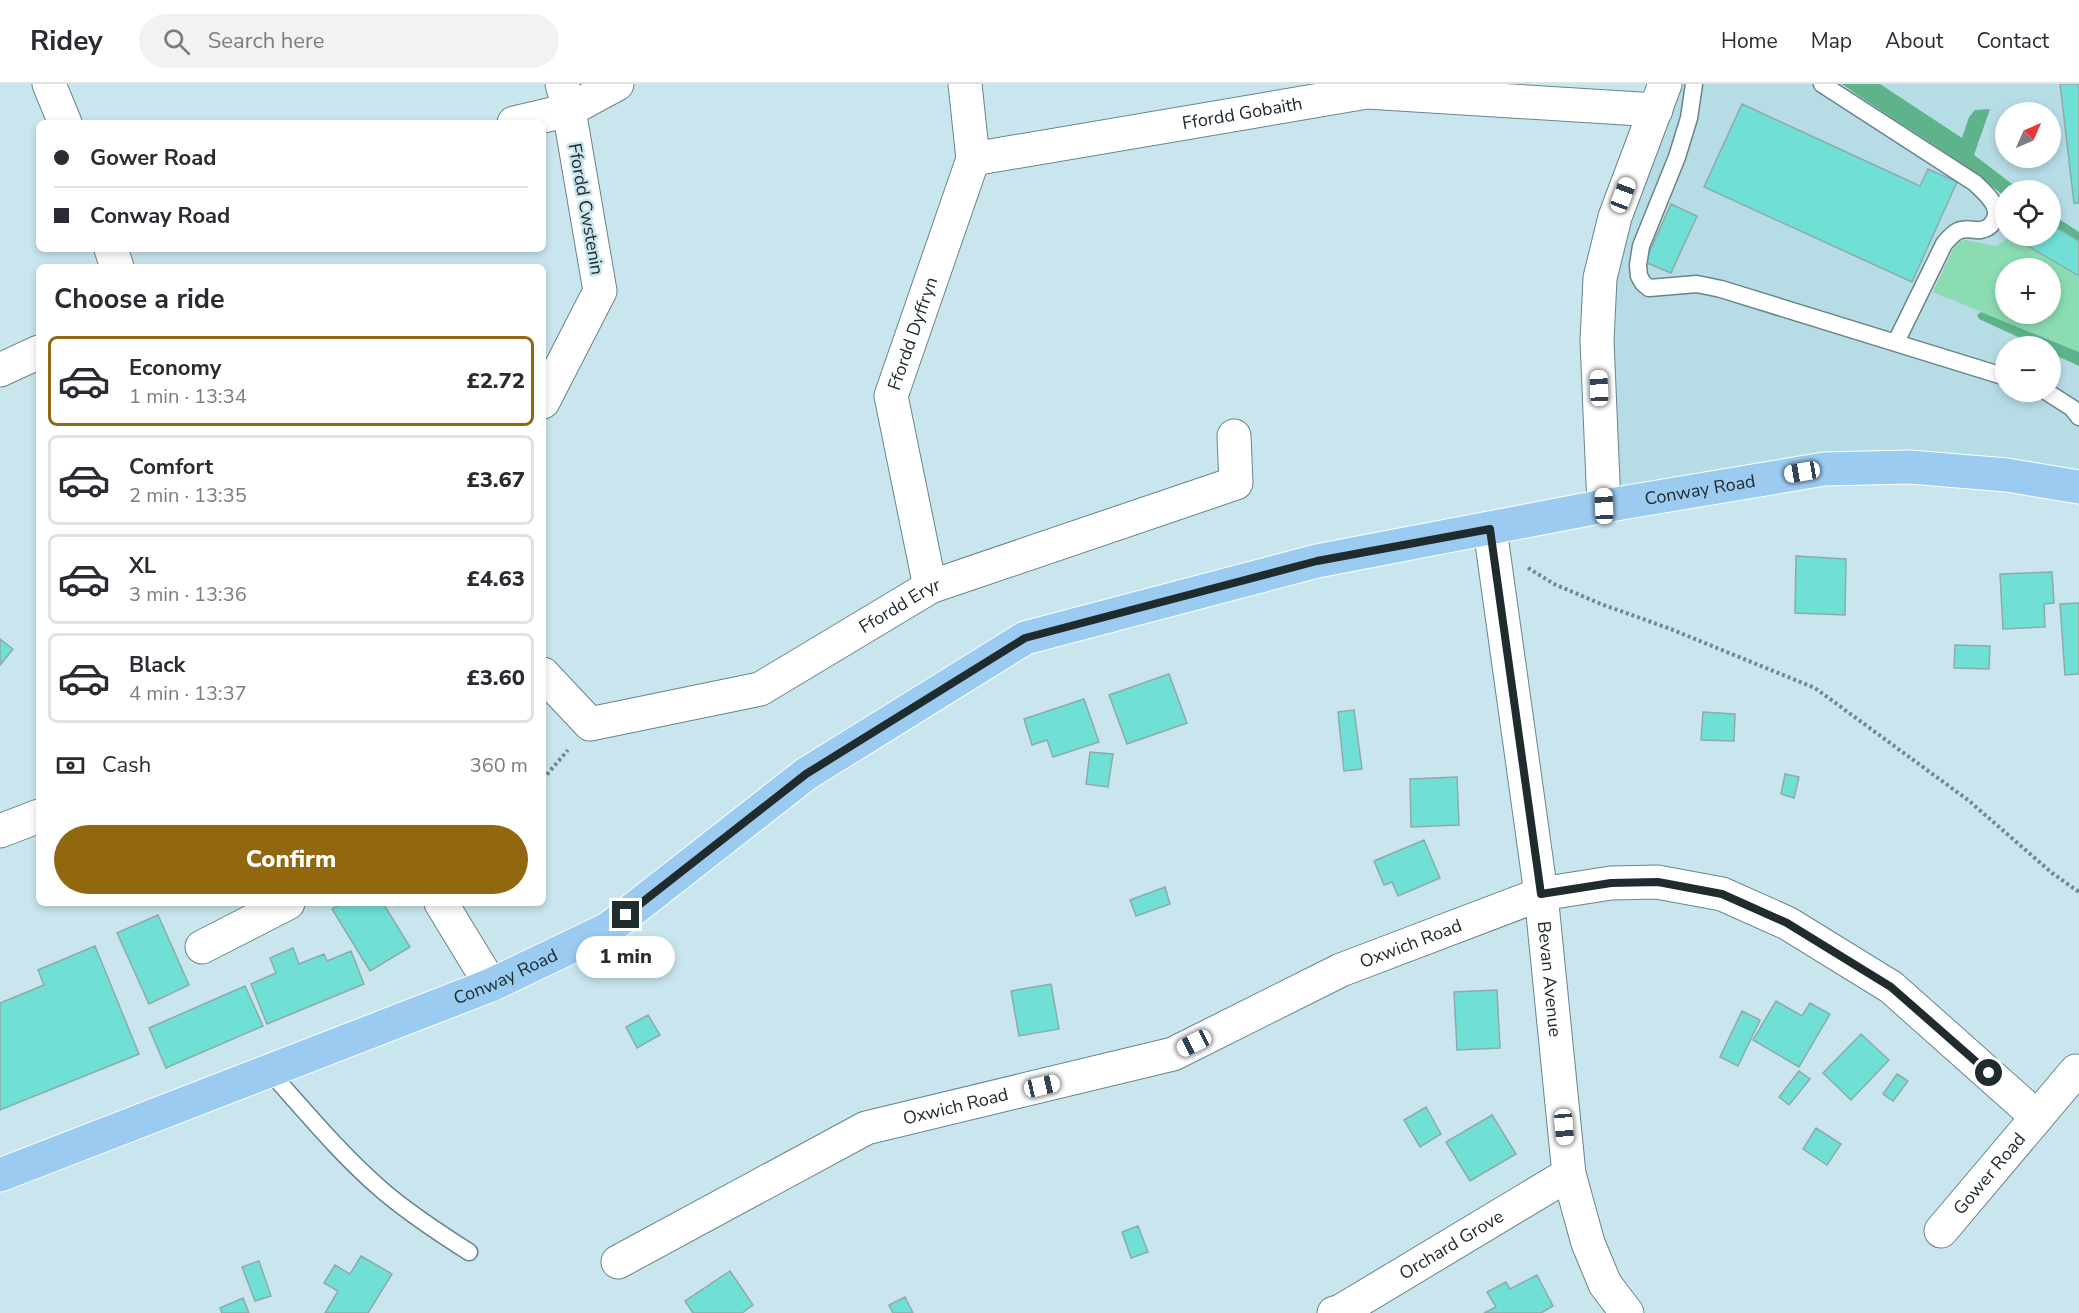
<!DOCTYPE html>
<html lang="en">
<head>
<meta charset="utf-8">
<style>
	:root { --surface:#fff; --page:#f2f2f3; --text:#2b2b33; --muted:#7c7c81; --line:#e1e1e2; --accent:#916710 }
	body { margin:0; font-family:"Nunito Sans",sans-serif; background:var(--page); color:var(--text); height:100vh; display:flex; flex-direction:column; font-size:22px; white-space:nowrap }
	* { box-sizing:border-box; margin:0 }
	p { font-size:20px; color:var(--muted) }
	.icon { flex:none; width:33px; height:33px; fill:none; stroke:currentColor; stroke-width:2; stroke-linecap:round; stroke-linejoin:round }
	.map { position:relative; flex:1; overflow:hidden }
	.sheet { position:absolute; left:36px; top:180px; width:510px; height:642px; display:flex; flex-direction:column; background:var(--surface); border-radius:9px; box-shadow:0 3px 9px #0003 }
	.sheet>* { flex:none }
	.hud { position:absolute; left:36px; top:36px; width:510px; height:132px; border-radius:9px; box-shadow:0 3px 9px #0003; display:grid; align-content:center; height:132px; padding:0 18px; background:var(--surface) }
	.needle { width:39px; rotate:45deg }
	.controls { position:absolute; left:1995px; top:18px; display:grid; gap:12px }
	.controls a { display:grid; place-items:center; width:66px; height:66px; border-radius:50%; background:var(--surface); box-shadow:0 3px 9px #0003; font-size:30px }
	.end { position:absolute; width:27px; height:27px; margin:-14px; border:8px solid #202b2e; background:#fff; box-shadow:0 0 0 3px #fff }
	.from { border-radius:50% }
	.bubble { position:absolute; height:42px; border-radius:21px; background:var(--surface); box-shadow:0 3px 9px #0003; font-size:20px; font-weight:800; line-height:42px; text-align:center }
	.car { position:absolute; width:18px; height:36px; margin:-18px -9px; border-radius:8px; box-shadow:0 0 4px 2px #0007; background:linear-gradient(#fff 24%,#345 0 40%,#fff 0 76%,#345 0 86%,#fff 0) }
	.hud b { display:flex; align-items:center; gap:21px; height:57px; font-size:22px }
	.hud b+b { border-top:2px solid var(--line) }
	.hud i { width:15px; height:15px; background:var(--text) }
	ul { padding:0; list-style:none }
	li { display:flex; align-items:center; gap:18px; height:90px; margin:0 12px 9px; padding:0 6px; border:3px solid var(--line); border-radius:9px }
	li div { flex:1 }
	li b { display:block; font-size:22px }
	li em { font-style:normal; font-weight:800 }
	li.selected { border-color:var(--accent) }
	li>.icon { width:54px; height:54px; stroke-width:1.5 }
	h2 { padding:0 18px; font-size:27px; line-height:72px }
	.pay { display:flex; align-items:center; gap:15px; height:66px; padding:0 18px; font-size:22px }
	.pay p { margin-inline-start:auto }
	.primary-button { display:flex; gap:12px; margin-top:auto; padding:12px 18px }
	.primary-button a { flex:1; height:69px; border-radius:36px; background:var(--accent); color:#fff; font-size:24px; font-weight:800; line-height:69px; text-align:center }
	header { display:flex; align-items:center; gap:36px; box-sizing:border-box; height:84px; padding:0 30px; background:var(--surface); border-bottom:2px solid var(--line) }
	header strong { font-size:28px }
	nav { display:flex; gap:33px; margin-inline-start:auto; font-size:21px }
	.search { width:420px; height:54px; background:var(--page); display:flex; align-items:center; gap:15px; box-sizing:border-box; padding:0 21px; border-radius:33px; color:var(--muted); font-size:22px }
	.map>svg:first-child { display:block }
</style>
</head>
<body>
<header>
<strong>Ridey</strong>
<div class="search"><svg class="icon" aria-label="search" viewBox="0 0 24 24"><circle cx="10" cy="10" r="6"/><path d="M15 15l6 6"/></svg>Search here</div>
<nav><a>Home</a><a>Map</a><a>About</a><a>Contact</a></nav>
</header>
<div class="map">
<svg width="2079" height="1229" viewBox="0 0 2079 1229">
	<rect width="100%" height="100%" fill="#c9e6ef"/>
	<path fill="#b6dce6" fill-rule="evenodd" d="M1665 0H2079V403L1910 383 1604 422 1597 257ZM2006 28H2050V74H2006ZM2006 106H2050V152H2006ZM2006 184H2050V230H2006ZM2006 262H2050V308H2006Z"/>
	<path fill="#8bdcb3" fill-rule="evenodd" d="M2009 152H2032L2026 162 2079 192V268L1933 208 1956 159 1965 156 1996 162 2007 155ZM2006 184H2050V230H2006Z"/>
	<path fill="#5eb38b" d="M1842 0H1880L1962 54 1969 33 1975 26 1990 25 1974 71 2020 106H2006L2005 112C1986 99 1969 84 1949 71 1913 47 1877 25 1842 0Z
		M2050 129 2079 148V157L2051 140Z
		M1981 228 2079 268V282L2051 269 2050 262H2038L1979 235 1977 231Z"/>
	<path fill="#70dfd6" stroke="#8daba8" stroke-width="1.5" d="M2060 0H2079V119H2074Z
		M1742 20 1920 102 1928 85 1957 98 1912 198 1704 103Z
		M1671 120 1697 132 1671 189 1645 178Z
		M2050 140 2079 157V192L2026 161 2032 152H2050Z
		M1796 472 1846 475 1845 531 1795 529Z
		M2052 488 2054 519 2044 520 2045 543 2003 545 2000 490Z
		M2079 519V590L2065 591 2060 520Z
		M0 555 13 565 0 581Z
		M1955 561 1990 562 1989 585 1954 584Z
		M1169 590 1187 639 1127 660 1109 611Z
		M1084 615 1099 658 1053 673 1047 656 1032 661 1024 635Z
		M1354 626 1362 685 1344 687 1338 628Z
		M1703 628 1735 630 1734 657 1701 656Z
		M1090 668 1113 670 1108 703 1086 700Z
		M1785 690 1799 693 1794 714 1781 710Z
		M1457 693 1459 741 1411 743 1410 695Z
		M1424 756 1440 794 1398 812 1392 798 1384 801 1374 777Z
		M1165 803 1170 820 1136 832 1130 816Z
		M342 819H383L410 863 370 887 332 825Z
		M158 831 189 901 149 920 117 849Z
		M95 862 139 970 0 1026V919L44 901 38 886Z
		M293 864 299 880 324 870 327 877 351 867 364 900 267 940 251 900 276 889 270 874Z
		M1051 900 1059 945 1019 952 1011 907Z
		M245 902 263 942 166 984 149 944Z
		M1497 906 1500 964 1457 966 1454 908Z
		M1776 917 1802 932 1810 919 1830 930 1799 983 1753 956Z
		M1742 927 1760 936 1738 982 1720 973Z
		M648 931 660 951 637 964 626 943Z
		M1861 950 1889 976 1851 1016 1823 989Z
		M1799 987 1810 995 1789 1021 1779 1013Z
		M1897 990 1908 997 1893 1017 1883 1010Z
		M1426 1023 1441 1050 1420 1063 1404 1036Z
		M1492 1031 1516 1070 1470 1097 1446 1058Z
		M1816 1044 1841 1060 1827 1081 1803 1065Z
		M1138 1142 1148 1168 1131 1174 1122 1148Z
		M361 1172 392 1190 368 1229H325L338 1207 324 1199 335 1181 350 1190Z
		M259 1177 271 1212 255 1217 242 1183Z
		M730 1187 753 1221 742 1229H693L685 1217Z
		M1537 1191 1553 1222 1541 1229H1484L1496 1223 1487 1208 1506 1198 1510 1205Z
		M905 1213 913 1229H893L889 1221Z
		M243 1214 249 1229H222L220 1224Z"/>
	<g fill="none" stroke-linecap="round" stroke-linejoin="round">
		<defs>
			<path id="service" d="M1694 0 1689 34 1677 73 1641 162 1638 181 1639 192 1643 199 1649 204 1697 200 1721 205 2006 293
				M1822 0 1975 99C1984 108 2004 124 1993 138 1991 142 1986 145 1981 146 1973 147 1966 143 1958 147 1952 150 1948 155 1944 160L1896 258
				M2047 308 2072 324 2079 333
				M269 987C306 1028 341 1071 383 1107 410 1130 439 1149 469 1168"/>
			<g id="minor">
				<path d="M49 0 65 39"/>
				<path d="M514 39 569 26 617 0"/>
				<path id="s1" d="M973 75 1367 8 1656 26"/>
				<path d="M111 165 117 183"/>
				<path d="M0 286 39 268"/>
				<path d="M543 318 600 207 569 26 562 0"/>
				<path d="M1604 422 1597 257 1600 194 1615 133 1665 0"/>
				<path id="s2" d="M1490 445 1541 810 1569 1090 1588 1159 1605 1200 1627 1229"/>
				<path id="s3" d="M930 503 891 312 973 75 965 0"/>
				<path id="s4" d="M543 590 590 640 760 605 930 503 1236 399 1234 352"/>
				<path d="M0 747 39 732"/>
				<path d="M441 819 491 901"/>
				<path d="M202 863 288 819"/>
				<path id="s5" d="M1941 1147 2076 987"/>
				<path id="s6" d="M618 1178 866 1044 1173 970 1341 886 1541 810 1611 799 1657 798 1722 810 1787 839 1891 903 2037 1033"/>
				<path id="s7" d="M1334 1229 1341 1227 1569 1090"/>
			</g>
			<g id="primary">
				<path id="s8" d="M0 1091 491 901 608 845 806 690 1025 554 1317 477 1604 422 1824 385 1910 383 2007 391 2079 403"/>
			</g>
		</defs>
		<use href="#service" stroke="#69848b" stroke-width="19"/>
		<use href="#minor" stroke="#69848b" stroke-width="35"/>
		<use href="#primary" stroke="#fff" stroke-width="35"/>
		<path stroke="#73878d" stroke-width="4" stroke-dasharray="3 3" stroke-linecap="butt" d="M1528 484 1554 500 1601 520 1668 544 1815 604 1968 716 2052 789 2079 808
			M543 695 568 666"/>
		<use href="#service" stroke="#fff" stroke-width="16"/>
		<use href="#minor" stroke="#fff" stroke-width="33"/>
		<use href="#primary" stroke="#9bcbf1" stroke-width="33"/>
	</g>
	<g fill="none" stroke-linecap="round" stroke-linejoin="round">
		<path stroke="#202b2e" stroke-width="8" d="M626 831 806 690 1025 554 1317 477 1490 445 1541 810 1611 799 1658 798 1722 810 1787 839 1891 903 1989 989"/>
	</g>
	<g text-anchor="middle" stroke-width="5" stroke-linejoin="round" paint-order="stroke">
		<g font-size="18" fill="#202b2e" stroke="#c9e6ef">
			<text dy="6" stroke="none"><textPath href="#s1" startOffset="273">Ffordd Gobaith</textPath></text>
			<text transform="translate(586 125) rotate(80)" y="6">Ffordd Cwstenin</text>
			<text dy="6" stroke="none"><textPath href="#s3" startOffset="261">Ffordd Dyffryn</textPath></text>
			<text dy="6" stroke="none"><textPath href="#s8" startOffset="1857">Conway Road</textPath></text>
			<text dy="6" stroke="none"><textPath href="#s4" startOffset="405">Ffordd Eryr</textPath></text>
			<text dy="6" stroke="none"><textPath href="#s6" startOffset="860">Oxwich Road</textPath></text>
			<text dy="6" stroke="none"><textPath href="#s8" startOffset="543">Conway Road</textPath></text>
			<text dy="6" stroke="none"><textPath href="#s2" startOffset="454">Bevan Avenue</textPath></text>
			<text dy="6" stroke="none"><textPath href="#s6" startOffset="374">Oxwich Road</textPath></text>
			<text dy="6" stroke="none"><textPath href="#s5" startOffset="75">Gower Road</textPath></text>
			<text dy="6" stroke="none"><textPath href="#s7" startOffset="136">Orchard Grove</textPath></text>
		</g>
	</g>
</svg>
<div class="controls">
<a><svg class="needle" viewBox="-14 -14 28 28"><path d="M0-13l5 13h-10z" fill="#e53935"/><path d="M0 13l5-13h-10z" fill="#7c7c81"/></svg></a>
<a><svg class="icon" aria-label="locate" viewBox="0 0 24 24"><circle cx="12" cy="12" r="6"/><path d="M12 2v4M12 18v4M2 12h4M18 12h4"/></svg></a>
<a>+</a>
<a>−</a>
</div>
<i class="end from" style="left:1989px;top:989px"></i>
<i class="end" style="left:626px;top:831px"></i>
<div class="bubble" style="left:576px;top:852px;width:99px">1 min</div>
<i class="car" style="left:1623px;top:111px;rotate:21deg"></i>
<i class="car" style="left:1599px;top:304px;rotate:358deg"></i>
<i class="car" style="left:1802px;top:388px;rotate:260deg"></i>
<i class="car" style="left:1604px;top:422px;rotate:358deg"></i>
<i class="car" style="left:1194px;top:959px;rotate:243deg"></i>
<i class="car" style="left:1042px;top:1002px;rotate:77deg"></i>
<i class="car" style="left:1564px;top:1043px;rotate:175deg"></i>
<div class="hud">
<b><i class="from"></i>Gower Road</b>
<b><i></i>Conway Road</b>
</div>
<section class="sheet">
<h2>Choose a ride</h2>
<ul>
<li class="selected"><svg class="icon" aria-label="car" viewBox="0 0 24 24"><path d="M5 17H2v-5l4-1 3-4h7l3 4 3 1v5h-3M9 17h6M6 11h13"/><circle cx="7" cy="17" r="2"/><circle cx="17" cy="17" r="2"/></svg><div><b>Economy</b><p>1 min · 13:34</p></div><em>£2.72</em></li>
<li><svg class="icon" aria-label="car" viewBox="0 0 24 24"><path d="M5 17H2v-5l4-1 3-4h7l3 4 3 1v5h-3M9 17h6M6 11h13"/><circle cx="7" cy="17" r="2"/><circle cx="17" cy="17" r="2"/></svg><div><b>Comfort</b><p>2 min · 13:35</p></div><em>£3.67</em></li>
<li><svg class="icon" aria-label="car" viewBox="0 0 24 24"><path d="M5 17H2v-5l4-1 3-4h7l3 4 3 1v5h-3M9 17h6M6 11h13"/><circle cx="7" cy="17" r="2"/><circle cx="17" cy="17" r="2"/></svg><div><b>XL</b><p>3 min · 13:36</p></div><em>£4.63</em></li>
<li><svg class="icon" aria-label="car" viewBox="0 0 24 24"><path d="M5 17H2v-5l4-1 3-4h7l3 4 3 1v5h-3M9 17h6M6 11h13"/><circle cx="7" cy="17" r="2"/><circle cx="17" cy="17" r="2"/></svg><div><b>Black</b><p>4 min · 13:37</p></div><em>£3.60</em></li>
</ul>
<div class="pay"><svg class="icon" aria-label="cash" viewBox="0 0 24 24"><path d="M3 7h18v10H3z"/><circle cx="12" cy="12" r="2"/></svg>Cash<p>360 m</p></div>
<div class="primary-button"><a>Confirm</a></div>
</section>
</div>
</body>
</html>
